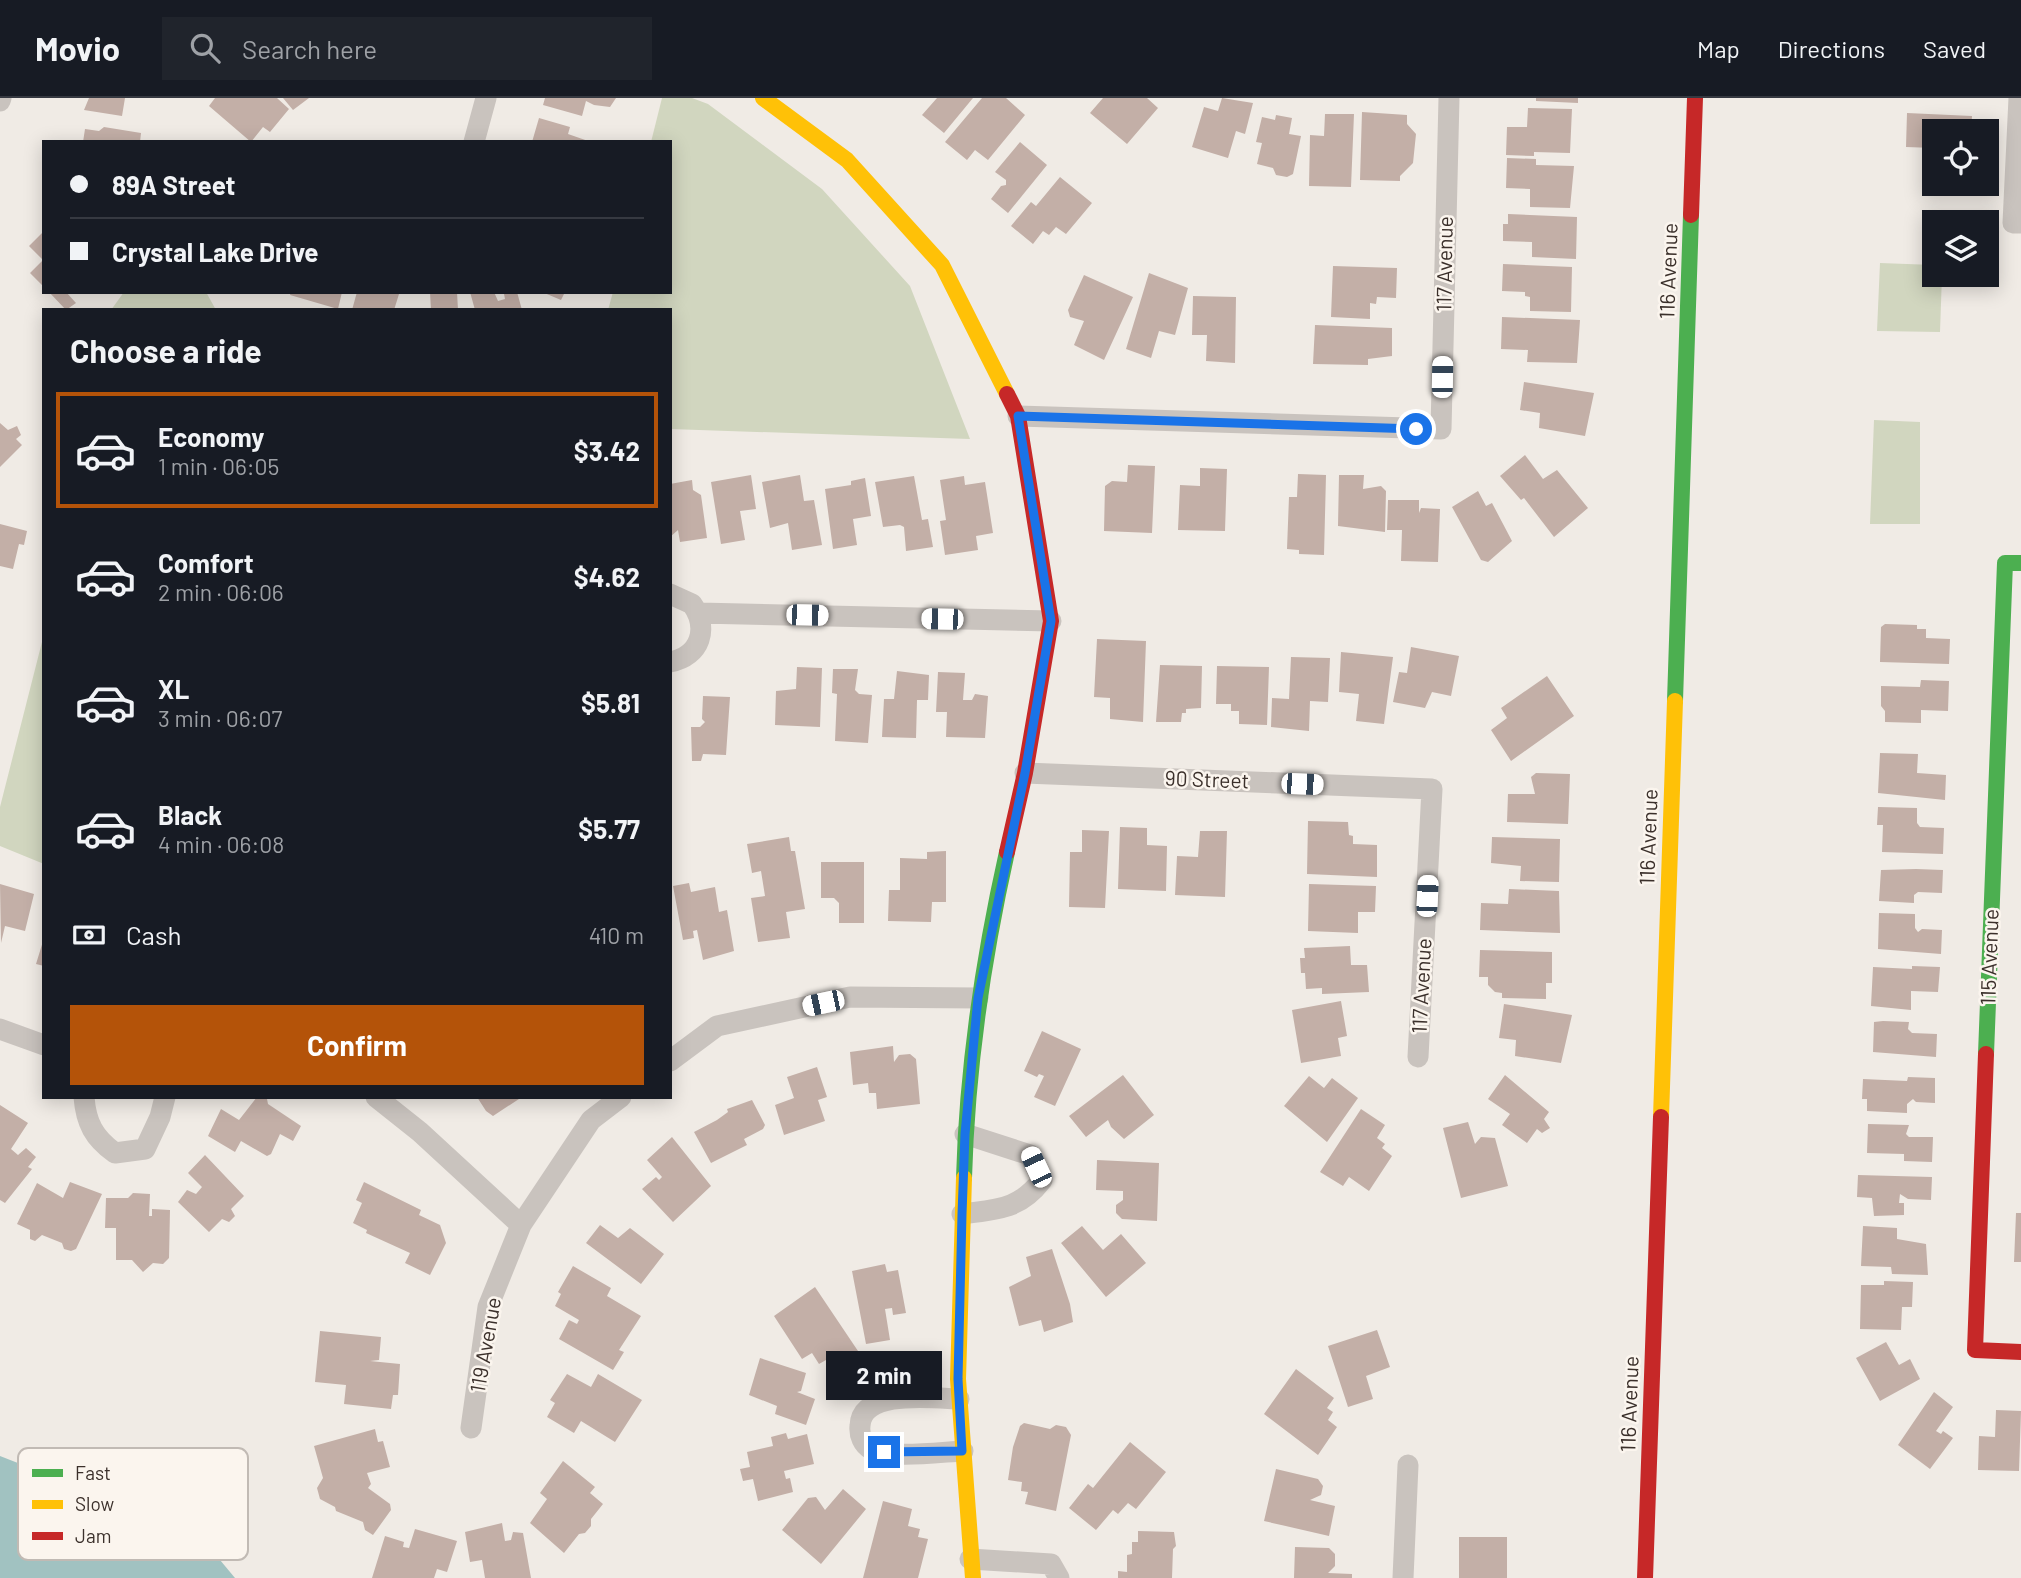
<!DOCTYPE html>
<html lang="en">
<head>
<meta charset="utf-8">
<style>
	:root { --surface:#171b24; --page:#20242c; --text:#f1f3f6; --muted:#9ea1a6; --line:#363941; --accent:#b45309 }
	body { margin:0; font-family:Barlow,sans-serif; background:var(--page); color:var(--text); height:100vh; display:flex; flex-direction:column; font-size:26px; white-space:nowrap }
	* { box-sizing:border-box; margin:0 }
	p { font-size:23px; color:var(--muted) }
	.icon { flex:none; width:38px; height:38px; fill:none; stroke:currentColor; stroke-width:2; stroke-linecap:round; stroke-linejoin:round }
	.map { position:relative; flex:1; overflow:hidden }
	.drawer { position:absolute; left:42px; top:210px; width:630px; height:791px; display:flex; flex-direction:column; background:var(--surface); border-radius:0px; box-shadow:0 4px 18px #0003 }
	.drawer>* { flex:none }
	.banner { position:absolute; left:42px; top:42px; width:630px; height:154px; border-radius:0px; box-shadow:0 4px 18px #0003; display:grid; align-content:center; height:154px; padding:0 28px; background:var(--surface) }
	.controls { position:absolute; left:1922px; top:21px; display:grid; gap:14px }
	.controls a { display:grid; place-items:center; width:77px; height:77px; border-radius:0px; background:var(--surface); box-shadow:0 4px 18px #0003; font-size:35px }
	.end { position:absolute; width:32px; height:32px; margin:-16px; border:9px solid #1a73e8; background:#fff; box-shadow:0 0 0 4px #fff }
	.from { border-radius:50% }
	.bubble { position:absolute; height:49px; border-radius:0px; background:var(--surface); box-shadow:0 4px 18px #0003; font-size:23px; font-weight:700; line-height:49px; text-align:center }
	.car { position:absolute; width:21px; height:42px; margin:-21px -10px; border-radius:9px; box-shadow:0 0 5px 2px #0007; background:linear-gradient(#fff 24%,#345 0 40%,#fff 0 76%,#345 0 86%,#fff 0) }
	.banner b { display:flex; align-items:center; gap:24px; height:66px; font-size:26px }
	.banner b+b { border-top:2px solid var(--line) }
	.banner i { width:18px; height:18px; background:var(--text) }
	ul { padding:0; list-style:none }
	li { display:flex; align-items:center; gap:21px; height:116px; margin:0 14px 10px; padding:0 14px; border:4px solid transparent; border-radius:0px }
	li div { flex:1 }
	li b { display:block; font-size:26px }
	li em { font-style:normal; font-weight:700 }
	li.selected { border-color:var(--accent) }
	li>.icon { width:63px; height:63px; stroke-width:1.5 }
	h2 { padding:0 28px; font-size:32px; line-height:84px }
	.pay { display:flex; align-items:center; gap:18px; height:77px; padding:0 28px; font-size:26px }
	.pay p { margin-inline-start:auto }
	.primary-button { display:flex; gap:14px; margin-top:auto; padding:14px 28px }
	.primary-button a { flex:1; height:80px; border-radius:0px; background:var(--accent); color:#fff; font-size:28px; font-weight:700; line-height:80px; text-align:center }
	header { display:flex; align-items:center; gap:42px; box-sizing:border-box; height:98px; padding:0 35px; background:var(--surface); border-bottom:2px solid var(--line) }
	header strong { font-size:33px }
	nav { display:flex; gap:38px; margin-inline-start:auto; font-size:24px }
	.search { width:490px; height:63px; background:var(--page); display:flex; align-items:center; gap:18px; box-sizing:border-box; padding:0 24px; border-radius:0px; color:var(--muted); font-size:26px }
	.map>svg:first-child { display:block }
</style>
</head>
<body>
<header>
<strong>Movio</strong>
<div class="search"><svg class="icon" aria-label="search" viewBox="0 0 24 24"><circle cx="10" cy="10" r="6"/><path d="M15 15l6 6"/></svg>Search here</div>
<nav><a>Map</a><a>Directions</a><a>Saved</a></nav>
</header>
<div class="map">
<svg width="2021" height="1480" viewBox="0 0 2021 1480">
	<rect width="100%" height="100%" fill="#f0ebe5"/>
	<path fill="#d1d6bf" d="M662 0H692L708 6 822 91 910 188 970 341 670 331V212H608L613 194H670V44H651Z
		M1880 165 1934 167V177H1942L1940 234 1877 233Z
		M124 194H206L216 212H111Z
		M1874 322 1920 324V426H1870Z
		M44 536V766L0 748V709Z"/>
	<path fill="#a1c2c1" d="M0 1358 125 1407 220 1462 235 1480H0Z"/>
	<path fill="#c3afa7" d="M89 0H125L122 18 84 12Z
		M215 0H277L289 11 270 34 263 29 251 44 209 8Z
		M283 0H309L293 12Z
		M545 0H616L610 9 594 7 586 3 582 18 543 7Z
		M937 0H973L944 35 922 17Z
		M982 0H1006L1025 17 988 62 975 52 967 62 945 44Z
		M1103 0H1147L1158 10 1127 46 1090 15Z
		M1222 0 1253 5 1245 36 1236 33 1228 60 1192 49 1204 9 1218 13Z
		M1536 0H1578V5L1536 3Z
		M1528 10 1572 11 1570 55 1534 54V58L1506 57 1507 29H1527Z
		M1362 14 1407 17V26L1416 36 1413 65 1400 78V83L1360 82Z
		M1907 15 1972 18 1971 33H1934V50L1906 49Z
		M1325 16H1354L1351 89 1309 88 1310 37 1324 38Z
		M1276 17 1292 20 1289 36 1301 38 1293 76 1287 79 1276 77 1273 70 1257 66 1262 45 1256 44 1262 19 1275 22Z
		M539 20 570 29 568 36 591 44H532Z
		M104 29 141 35 140 44H83L85 31 99 33Z
		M1020 44 1047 67 1008 115 991 101 1001 88 1006 87V82L995 74Z
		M1507 60 1536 61V67L1574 68 1570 110 1530 109V91L1506 90Z
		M1060 79 1092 105 1066 136 1056 129 1049 137 1043 133 1033 146 1011 128 1031 104 1036 108Z
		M1508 116 1577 119 1576 161 1532 159V144L1503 143V126H1508Z
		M44 133V189L30 175 43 162 29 148Z
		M1503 166 1572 169 1571 214 1530 213V199L1525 198V194L1502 193Z
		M1333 168 1397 170 1396 200 1377 199 1376 206 1370 205V221L1331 219Z
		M1149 175 1188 190 1175 237 1159 233 1151 260 1126 251Z
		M1084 177 1133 199 1104 262 1074 247 1084 223 1070 219 1068 212Z
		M49 194H66L76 205 66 212Z
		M291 194H342L338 211 290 197Z
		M357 194H394L399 196 394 212H352Z
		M430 194H457L458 212H431Z
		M470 194H494L498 203 505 201 504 196 517 194 522 212H475Z
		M542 194H565L561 202Z
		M1193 198 1236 199 1235 265 1206 263 1207 237H1192Z
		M1502 219 1580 222 1577 265 1527 264 1528 252 1501 251Z
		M1315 227 1392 230V258L1368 261V267L1313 266Z
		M1524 284 1594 295 1585 338 1539 330 1540 315 1520 312Z
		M0 325 8 332 17 328 21 337 16 341 22 347 0 369Z
		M1525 357 1543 381 1557 372 1588 410 1554 439 1524 400 1521 402 1500 378Z
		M1128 367 1155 368 1152 435 1104 433 1105 388 1112 383 1127 384Z
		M1200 370 1227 371 1225 433 1178 432 1180 387 1200 388Z
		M1298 376 1326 377 1324 457 1299 456V452L1287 451 1289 399H1297Z
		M751 377 756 411 740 413 745 442 721 446 711 384Z
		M800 377 804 403 814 402 822 447 792 452 788 425 770 430 762 384Z
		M1339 377H1364L1363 391 1381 388 1386 393 1385 434 1338 428Z
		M914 378 922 422 928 421 933 449 906 453 904 429 900 427 883 429 875 384Z
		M964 378 965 387 985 384 993 435 976 438 978 452 945 457 940 423 946 422 940 382Z
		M865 380 871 418 853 421 857 447 833 451 825 391 851 387V383Z
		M692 382 693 392 701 397 707 440 680 444 678 432 670 439V386Z
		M1478 393 1486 408 1492 405 1512 443 1488 464 1481 462 1452 409Z
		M1388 402H1419V415L1421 410 1440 411 1438 464 1401 463 1402 432H1387Z
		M0 426 27 433 24 447 19 446 13 471 0 468Z
		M1885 526 1917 527V531H1926V540L1950 541 1949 566 1880 564 1881 529Z
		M1097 541 1146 543 1143 624 1110 621V600L1094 599Z
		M1411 549 1459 558 1451 598 1432 594 1425 610 1393 604 1399 574 1407 575Z
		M1341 554 1393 559 1384 626 1356 623 1359 596 1339 594Z
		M1291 559 1330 560 1328 604 1310 603 1309 633 1271 629 1272 600 1289 601Z
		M1160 567 1202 568 1201 610 1186 611V615H1182L1181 624H1156Z
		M1217 568 1269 569 1267 627 1239 626V613H1231V606H1216Z
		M797 569 822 570 820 629 775 627 776 593 796 591Z
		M833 571H858L855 592 859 596 872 597 868 645 835 643 837 596 832 595Z
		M897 573 929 577 928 602H917L916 640 882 639 884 601H894Z
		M938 574 965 575 963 602H972L975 596 988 598 985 640 946 639 947 614H936Z
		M1547 578 1574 618 1511 663 1491 632 1507 620 1501 610Z
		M1921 582 1949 583 1948 613 1921 612V625L1885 624V613L1881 608V588L1920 589Z
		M703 598 730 599 726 657 703 656 701 663H692L691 629H700L705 624 702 621Z
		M1880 655 1918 656 1917 675 1946 677 1945 702 1878 695Z
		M1536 675 1570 676 1568 726 1507 724 1508 696H1535L1531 679Z
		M1878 709 1917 710V725L1920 729 1944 730 1943 756 1882 754 1883 727H1877Z
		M1308 723 1348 724 1349 737 1353 738V746L1377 747V779L1307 776Z
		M1120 729 1147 730V747L1167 748 1166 793 1118 791Z
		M1082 732 1109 733 1105 810 1069 809 1070 754H1082Z
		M1200 733H1227L1225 799 1175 797 1177 758 1198 759Z
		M789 739 791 753H795L805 811 786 814 790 840 758 844 751 800 765 798 761 773 752 775 747 746Z
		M1492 739 1560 741 1559 784 1520 783 1521 768 1491 765Z
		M946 753V804H932L931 824 888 823 889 792H900V760L927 761V754Z
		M821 764H864V825H839V805L834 800H821Z
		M1916 771 1943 772 1942 795 1918 794 1914 797V805L1879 803 1881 772Z
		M689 785 691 794 715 789 719 814 727 812 734 853 703 862 697 832 693 833 694 840 683 842 673 788Z
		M0 786 34 796 25 833 5 828 1 845Z
		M1309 786 1376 788 1375 814H1358V835L1308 833Z
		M1509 791 1559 793 1560 835 1480 832 1481 805 1508 806Z
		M1879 815 1915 816V830L1918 834 1922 831 1942 832 1941 856 1878 851Z
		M44 840V868L36 866Z
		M1350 848 1351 867H1367L1369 894 1322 896V890L1306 891 1305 875H1301L1300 860H1305L1304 850Z
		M1480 852 1552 854V885H1546V901L1502 900V895L1495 894 1488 887V879H1479Z
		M1912 868 1940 869 1938 894 1911 893V912L1871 908 1873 869 1912 871Z
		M1341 903 1347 938 1338 940 1341 958 1301 965 1292 912Z
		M1504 906 1572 917 1561 965 1515 958 1516 942 1499 940Z
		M1883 923 1909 924 1908 931 1912 935 1937 936 1936 959 1873 954 1874 924Z
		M1042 933 1081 951 1055 1008 1034 999 1044 978 1039 976 1037 979 1024 973Z
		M893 948 894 964 899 957 910 956 916 961 920 1006 877 1011 876 995H869L868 985 853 987 850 954Z
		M817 969 827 999 818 1002 825 1023 784 1037 775 1007 794 1000 787 979Z
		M1123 977 1154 1017 1124 1041 1111 1029 1108 1022 1086 1039 1069 1018Z
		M1505 977 1549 1014 1544 1021 1550 1030 1542 1035 1537 1031 1527 1045 1502 1027 1510 1016 1488 1001Z
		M1309 978 1324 990 1332 980 1358 1000 1327 1044 1284 1008Z
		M1908 979 1935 980V1005L1916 1004 1913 1001 1907 1006V1015L1867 1013V1001H1862L1863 981 1907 983Z
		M257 999 267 1001 268 1006 301 1028 293 1043 280 1036 271 1056 267 1058 241 1043 235 1054 208 1038 221 1011 239 1022Z
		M477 999H522L493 1018 486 1013Z
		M752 1002 765 1027 763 1031 744 1041 747 1047 711 1065 694 1034 717 1022 728 1014 727 1011Z
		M0 1007 28 1025 11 1051 18 1057 26 1050 36 1059 28 1069 32 1071 5 1105 0 1102Z
		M1361 1011 1385 1027 1377 1040 1385 1046 1382 1050 1392 1058 1369 1093 1349 1079 1343 1088 1320 1074Z
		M1468 1024 1475 1046 1481 1039 1495 1040 1508 1088 1461 1100 1443 1030Z
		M1868 1026 1909 1027 1906 1036 1909 1039H1933L1932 1064 1904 1063V1056L1867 1055Z
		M672 1039 711 1088 673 1124 642 1091 656 1079 659 1082 662 1079 647 1062Z
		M205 1057 244 1098 231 1111 235 1118 229 1124 222 1121 209 1134 178 1104 187 1092 196 1096 202 1089 188 1075Z
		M1097 1062 1159 1065 1157 1123 1122 1121 1116 1115V1107L1123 1102V1093L1096 1092Z
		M1858 1077 1932 1079 1931 1102 1908 1101 1900 1096 1899 1105H1904V1117L1874 1118 1872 1100 1857 1099Z
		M70 1084 102 1096 76 1151 71 1153 64 1151 62 1145 42 1137 35 1143 30 1141V1132L17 1126 37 1085 63 1100Z
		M364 1084 421 1112 419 1117 440 1127 446 1145 430 1177 405 1165 410 1155 366 1135 367 1132 353 1125 362 1105 356 1102Z
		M133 1095 150 1096 149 1118H152V1111L170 1112 169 1160 163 1166 153 1165 143 1174 132 1162H116V1130H105L106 1100H128Z
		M2016 1115H2021V1164H2014Z
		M600 1127 618 1140 630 1130 664 1156 641 1186 586 1145Z
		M1082 1128 1103 1152 1121 1136 1146 1165 1106 1199 1061 1145Z
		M1863 1128 1897 1130V1141L1926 1146 1928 1177 1892 1176 1891 1169 1861 1168Z
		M1052 1151 1070 1206 1073 1224 1044 1234 1041 1222 1019 1228 1009 1189 1031 1178 1026 1159Z
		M885 1166 887 1174 898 1172 906 1215 893 1217 892 1210 885 1211 890 1242 866 1246 852 1173Z
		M573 1168 611 1190 607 1198 641 1218 619 1252 624 1254 613 1272 559 1241 569 1222 577 1226 579 1222 555 1208 561 1196 558 1194Z
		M1884 1183 1913 1184 1912 1209H1902L1901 1232 1860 1231 1861 1187H1884Z
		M815 1189 858 1253 833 1271 826 1262 819 1266 812 1255 802 1261 774 1218Z
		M1377 1232 1390 1269 1366 1278 1373 1301 1348 1309 1328 1248Z
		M320 1233 381 1239 379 1262 370 1263 400 1266 398 1297H393L391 1311 344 1306 346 1287 315 1284Z
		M1886 1244 1899 1267 1910 1261 1920 1281 1880 1303 1856 1260Z
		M760 1260 806 1275 801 1293 797 1294 815 1301 806 1327 775 1316 777 1308 749 1297Z
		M1296 1271 1334 1300 1327 1310 1333 1314 1328 1322 1337 1329 1318 1357 1264 1316Z
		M567 1276 591 1289 598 1276 642 1302 615 1344 581 1323 574 1335 547 1319 555 1305 550 1302Z
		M1934 1294 1953 1309 1936 1333 1941 1336 1943 1333 1953 1340 1930 1371 1898 1347Z
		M1996 1312 2021 1313 2019 1373 1978 1372 1979 1338 1995 1339Z
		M1024 1325 1050 1331 1056 1327 1066 1329 1071 1337 1056 1413 1025 1406 1028 1394 1021 1393 1022 1384 1008 1382 1013 1349 1020 1328Z
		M375 1331 378 1344 383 1343 390 1369 367 1375 371 1386 368 1390 390 1406 391 1412 373 1437 365 1432 363 1424 336 1413 335 1409 320 1401 317 1390 323 1380 314 1348Z
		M786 1335 788 1341 807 1336 814 1366 784 1373 786 1381 790 1380 793 1394 758 1403 753 1381 743 1383 740 1371 750 1369 747 1354 773 1348 771 1339Z
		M1130 1344 1166 1374 1136 1411 1128 1405 1118 1416 1113 1412 1096 1432 1069 1410 1088 1386 1093 1390Z
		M563 1363 595 1389 590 1395 603 1406 591 1421V1428L585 1435 579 1436 564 1455 530 1425 547 1401 540 1395Z
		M1276 1371 1318 1381 1323 1388 1321 1397 1310 1402 1335 1408 1329 1438 1264 1423Z
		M843 1391 866 1411 821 1466 782 1432 808 1400 816 1399 825 1412Z
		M883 1403 912 1411 908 1428 920 1431 918 1439 928 1441 918 1480H863Z
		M502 1425 505 1443 511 1442 513 1434 523 1435 531 1480H485L482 1462 470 1464 465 1434Z
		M415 1431 457 1443 447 1474 437 1471 434 1480H372L385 1438 404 1444 403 1449 409 1450Z
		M1138 1433 1174 1434 1176 1448 1173 1451 1172 1480H1118V1473L1127 1474V1457L1132 1456V1444H1138Z
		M1459 1439H1507V1480H1459Z
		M1295 1449 1329 1450 1335 1456V1468L1328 1475 1352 1476V1480H1294Z"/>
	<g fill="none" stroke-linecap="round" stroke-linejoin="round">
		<path stroke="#c9c3be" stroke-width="21" d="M2019 0 2013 125H2021
			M0 3 1 0
			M474 44 486 0
			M1018 318 1441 331 1449 0
			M670 496 692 506C709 530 701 558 670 564
			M699 515 1051 523
			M1025 675 1432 691 1418 959
			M0 931 44 947
			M670 963 717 928 850 899 978 900
			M84 999C86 1025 94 1040 115 1055L145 1051 160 1019 165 999
			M376 999 420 1034 521 1127
			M962 1116C997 1111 1019 1112 1042 1082L1030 1057 965 1036
			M959 1301C932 1300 861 1291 860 1328 859 1337 863 1347 871 1351 889 1361 941 1354 963 1353
			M471 1330 488 1209 521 1127 591 1022 621 999
			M970 1461 1051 1466 1059 1480
			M1403 1480 1408 1367"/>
		<path stroke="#4caf50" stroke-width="16" d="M1675 603 1691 117
			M1986 956 2005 465H2021
			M964 1080C967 971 983 861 1007 754"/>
		<path stroke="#ffc107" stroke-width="16" d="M763 0 847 62 942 167 1007 296
			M1661 1019 1675 603
			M964 1080 958 1281 973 1480"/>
		<path stroke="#c62828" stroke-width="16" d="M1691 117 1695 0
			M1007 296 1018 318 1051 523 1025 675 1007 754
			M1986 956 1975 1252 2021 1254
			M1645 1480 1661 1019"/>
	</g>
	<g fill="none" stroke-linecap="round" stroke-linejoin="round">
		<path stroke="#1a73e8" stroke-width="9" d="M884 1354 962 1353 958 1281 962 1116 965 1036 978 900 1025 675 1051 523 1018 318 1416 331"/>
	</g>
	<g text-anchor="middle" stroke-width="5" stroke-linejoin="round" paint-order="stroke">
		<g font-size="21" fill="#3b302b" stroke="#fbf5ee">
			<text transform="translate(1445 166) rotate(-89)" y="7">117 Avenue</text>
			<text transform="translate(1669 173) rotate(-88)" y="7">116 Avenue</text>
			<text transform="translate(1207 682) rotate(2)" y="7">90 Street</text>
			<text transform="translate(1649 739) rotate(-88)" y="7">116 Avenue</text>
			<text transform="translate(1990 859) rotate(-88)" y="7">115 Avenue</text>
			<text transform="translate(1422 888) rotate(-87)" y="7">117 Avenue</text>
			<text transform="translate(486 1247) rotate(-80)" y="7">119 Avenue</text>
			<text transform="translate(1630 1306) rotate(-88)" y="7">116 Avenue</text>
		</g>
	</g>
	<rect x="18" y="1350" width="230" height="112" rx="10" fill="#fbf5ee" stroke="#c1bab4" stroke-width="2"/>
	<rect x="32" y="1371" width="31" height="8" fill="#4caf50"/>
	<rect x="32" y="1402" width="31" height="9" fill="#ffc107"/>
	<rect x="32" y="1434" width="31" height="8" fill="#c62828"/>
	<g font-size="19" fill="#3b302b">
		<text x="75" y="1382">Fast</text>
		<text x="75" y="1413">Slow</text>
		<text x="75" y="1445">Jam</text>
	</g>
</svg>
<div class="controls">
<a><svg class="icon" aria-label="locate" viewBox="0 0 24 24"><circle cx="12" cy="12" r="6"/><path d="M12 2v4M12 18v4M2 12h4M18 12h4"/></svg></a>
<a><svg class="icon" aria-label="layers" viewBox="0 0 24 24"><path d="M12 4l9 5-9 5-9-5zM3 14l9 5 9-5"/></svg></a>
</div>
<i class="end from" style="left:1416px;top:331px"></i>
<i class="end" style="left:884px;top:1354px"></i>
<div class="bubble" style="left:826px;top:1253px;width:116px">2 min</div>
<i class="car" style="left:1442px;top:279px;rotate:1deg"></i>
<i class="car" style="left:807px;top:517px;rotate:91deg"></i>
<i class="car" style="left:942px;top:521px;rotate:271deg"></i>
<i class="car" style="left:1302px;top:686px;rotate:92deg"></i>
<i class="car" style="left:1427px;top:798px;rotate:3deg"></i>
<i class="car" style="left:823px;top:905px;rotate:258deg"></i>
<i class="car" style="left:1036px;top:1069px;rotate:335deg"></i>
<div class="banner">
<b><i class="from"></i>89A Street</b>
<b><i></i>Crystal Lake Drive</b>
</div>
<section class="drawer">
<h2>Choose a ride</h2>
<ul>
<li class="selected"><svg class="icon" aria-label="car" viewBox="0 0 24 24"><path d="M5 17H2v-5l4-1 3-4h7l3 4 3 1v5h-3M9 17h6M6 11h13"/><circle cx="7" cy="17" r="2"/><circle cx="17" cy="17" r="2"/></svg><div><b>Economy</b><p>1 min · 06:05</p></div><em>$3.42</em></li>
<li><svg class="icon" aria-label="car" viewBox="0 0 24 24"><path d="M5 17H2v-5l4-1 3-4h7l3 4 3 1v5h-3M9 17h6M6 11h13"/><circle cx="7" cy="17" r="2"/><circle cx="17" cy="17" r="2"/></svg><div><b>Comfort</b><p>2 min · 06:06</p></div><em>$4.62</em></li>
<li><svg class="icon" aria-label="car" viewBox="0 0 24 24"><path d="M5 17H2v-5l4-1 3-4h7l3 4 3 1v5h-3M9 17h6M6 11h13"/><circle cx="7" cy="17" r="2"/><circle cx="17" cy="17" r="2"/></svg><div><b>XL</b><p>3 min · 06:07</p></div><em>$5.81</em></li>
<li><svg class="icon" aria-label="car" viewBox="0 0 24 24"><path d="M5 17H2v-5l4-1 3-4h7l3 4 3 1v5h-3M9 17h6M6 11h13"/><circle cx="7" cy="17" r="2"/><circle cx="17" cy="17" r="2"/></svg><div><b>Black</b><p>4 min · 06:08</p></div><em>$5.77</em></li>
</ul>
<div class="pay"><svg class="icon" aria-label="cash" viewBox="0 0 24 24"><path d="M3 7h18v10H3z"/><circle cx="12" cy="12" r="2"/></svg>Cash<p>410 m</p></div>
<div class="primary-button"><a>Confirm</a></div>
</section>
</div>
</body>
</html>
